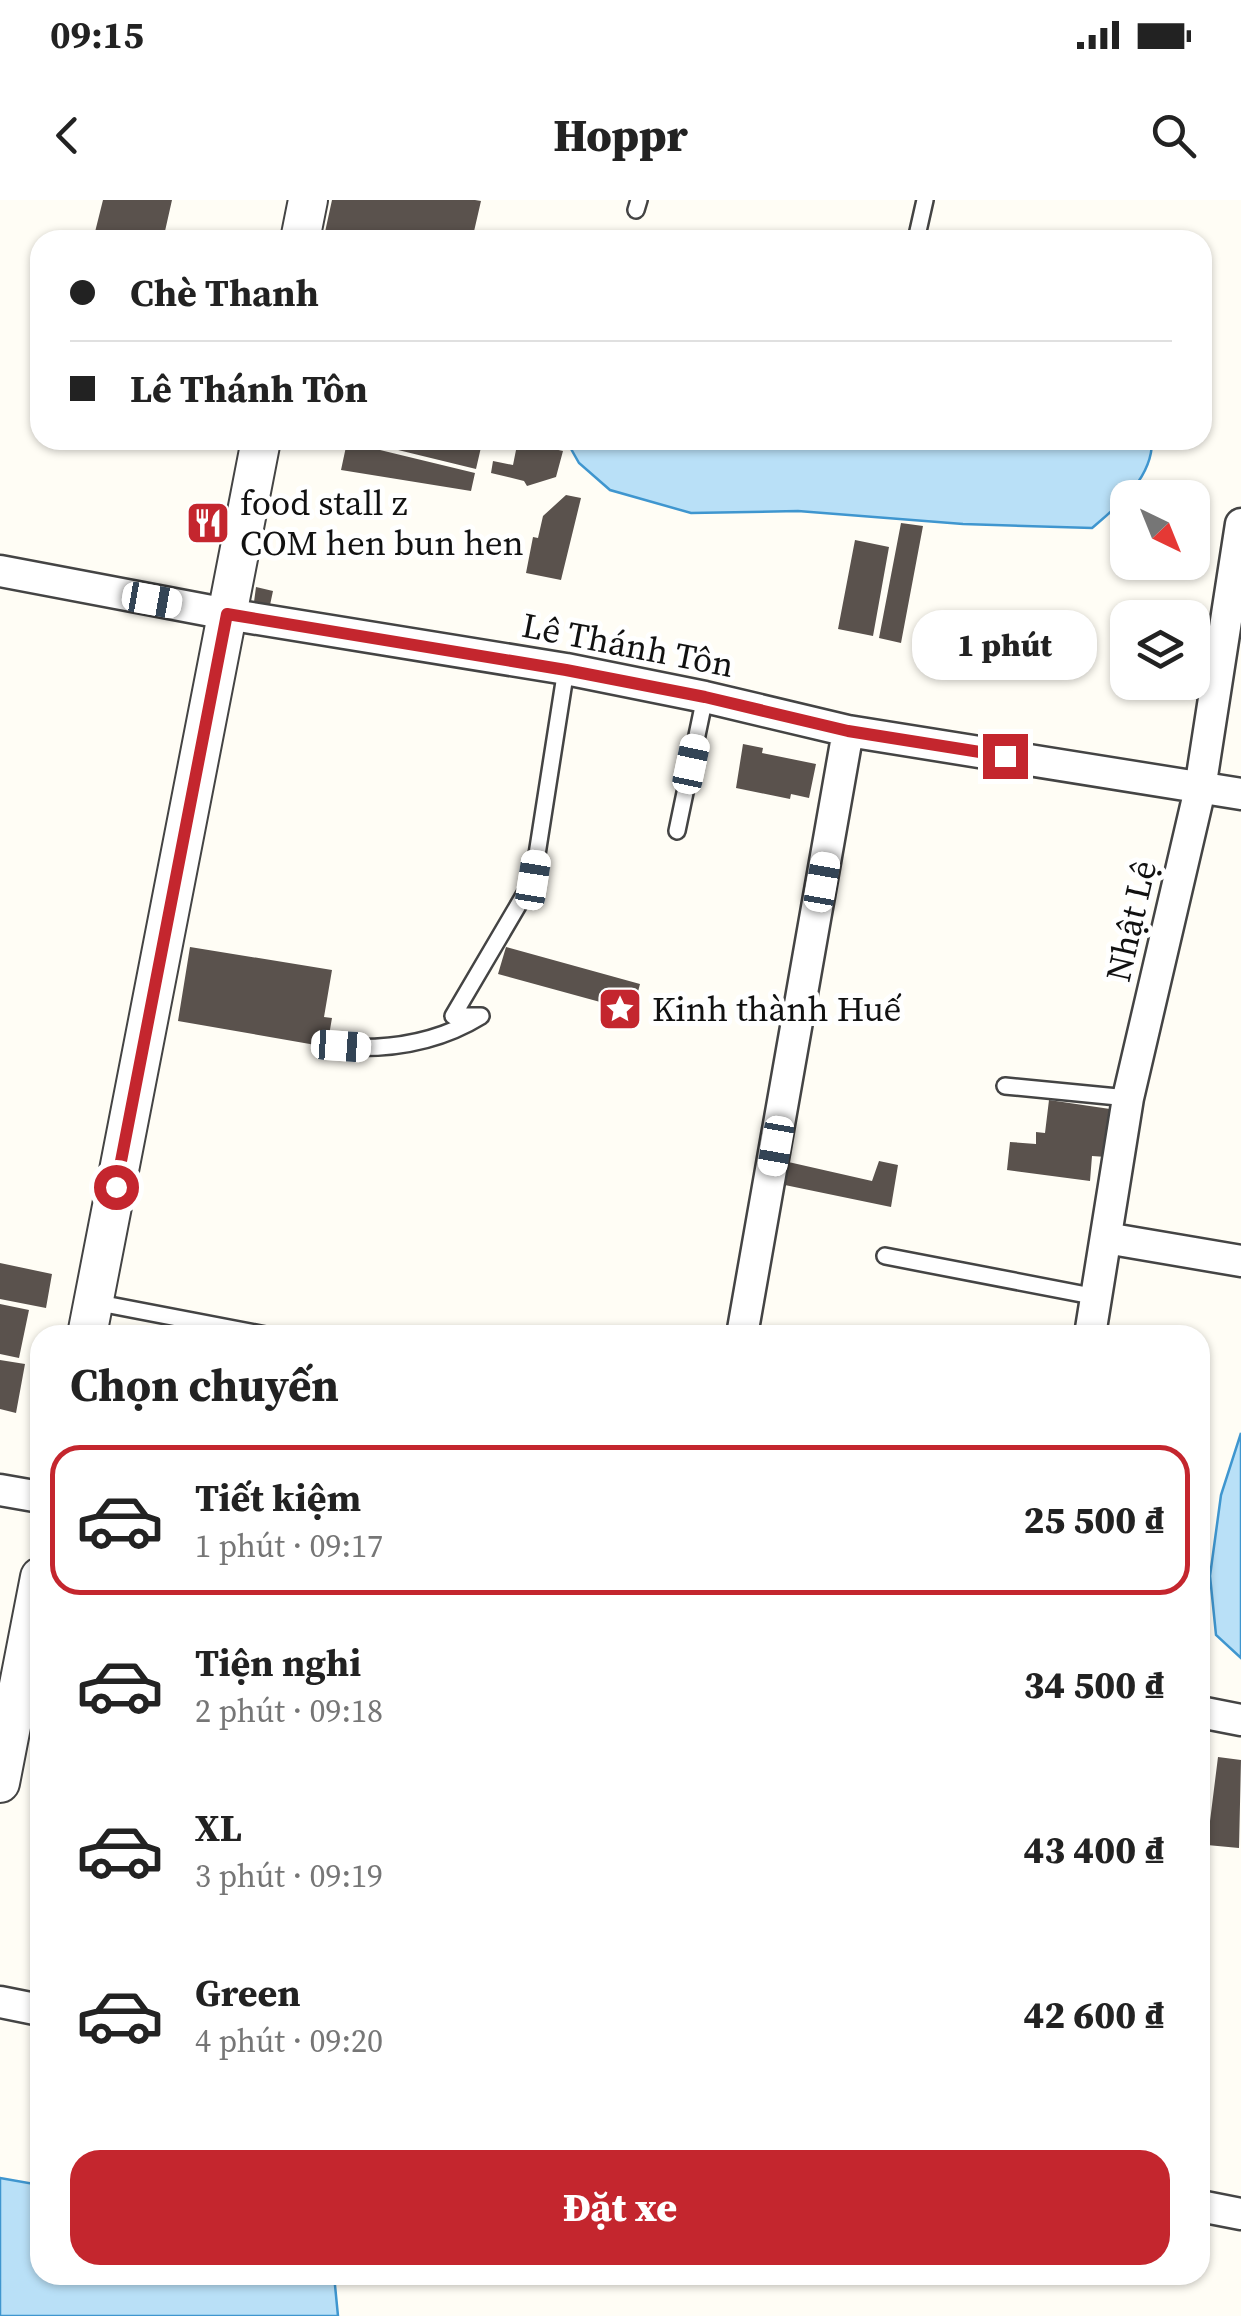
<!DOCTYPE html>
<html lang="vi">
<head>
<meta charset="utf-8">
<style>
	:root { --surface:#fff; --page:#f2f2f2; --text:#222; --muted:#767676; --line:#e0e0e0; --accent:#c4262e }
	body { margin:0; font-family:"Source Serif 4",serif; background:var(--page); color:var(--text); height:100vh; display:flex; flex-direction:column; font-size:38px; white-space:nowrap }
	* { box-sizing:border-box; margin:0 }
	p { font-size:32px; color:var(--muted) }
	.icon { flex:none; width:55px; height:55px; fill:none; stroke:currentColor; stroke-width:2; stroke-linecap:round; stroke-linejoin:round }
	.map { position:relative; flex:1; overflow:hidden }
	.drawer { position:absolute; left:30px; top:1125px; width:1180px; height:960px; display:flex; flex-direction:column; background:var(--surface); border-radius:30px; box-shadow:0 2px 8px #0004 }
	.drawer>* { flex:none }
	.hud { position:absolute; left:30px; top:30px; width:1182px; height:220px; border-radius:30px; box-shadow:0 2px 8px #0004; display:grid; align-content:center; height:220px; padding:0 40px; background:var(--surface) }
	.needle { width:65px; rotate:137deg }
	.tools { position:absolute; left:1110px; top:280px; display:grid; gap:20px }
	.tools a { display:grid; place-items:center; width:100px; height:100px; border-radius:20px; background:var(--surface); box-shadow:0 2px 8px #0004; font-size:50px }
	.end { position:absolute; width:45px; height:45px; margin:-22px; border:12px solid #c4262e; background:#fff; box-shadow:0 0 0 5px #fff }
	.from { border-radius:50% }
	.bubble { position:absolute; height:70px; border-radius:30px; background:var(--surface); box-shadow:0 2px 8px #0004; font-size:32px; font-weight:800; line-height:70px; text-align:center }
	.car { position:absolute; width:30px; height:60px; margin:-30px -15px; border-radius:12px; box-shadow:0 0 8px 2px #0007; background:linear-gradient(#fff 24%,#345 0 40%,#fff 0 76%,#345 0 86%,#fff 0) }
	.hud b { display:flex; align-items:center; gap:35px; height:95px; font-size:38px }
	.hud b+b { border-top:2px solid var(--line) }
	.hud i { width:25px; height:25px; background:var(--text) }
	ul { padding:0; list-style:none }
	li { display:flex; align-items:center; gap:30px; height:150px; margin:0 20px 15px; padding:0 20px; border:5px solid transparent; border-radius:30px }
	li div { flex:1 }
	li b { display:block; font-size:38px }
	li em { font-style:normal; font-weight:800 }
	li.selected { border-color:var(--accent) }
	li>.icon { width:90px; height:90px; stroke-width:1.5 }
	h2 { padding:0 40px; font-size:45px; line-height:120px }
	.button { display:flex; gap:20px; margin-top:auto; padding:20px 40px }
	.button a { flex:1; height:115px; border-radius:30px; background:var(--accent); color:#fff; font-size:40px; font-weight:800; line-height:115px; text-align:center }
	.status { display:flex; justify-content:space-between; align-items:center; height:70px; padding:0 50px; background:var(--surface); direction:ltr }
	.status svg { height:28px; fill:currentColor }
	header { display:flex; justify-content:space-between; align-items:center; height:130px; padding:0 40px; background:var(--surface); font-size:45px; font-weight:800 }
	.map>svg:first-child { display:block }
</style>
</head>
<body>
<div class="status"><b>09:15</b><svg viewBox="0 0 49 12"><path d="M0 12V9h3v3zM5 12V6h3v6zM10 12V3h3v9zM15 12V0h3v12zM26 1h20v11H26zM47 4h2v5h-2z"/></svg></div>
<header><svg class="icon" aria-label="back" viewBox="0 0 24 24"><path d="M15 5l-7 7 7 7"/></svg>Hoppr<svg class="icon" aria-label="search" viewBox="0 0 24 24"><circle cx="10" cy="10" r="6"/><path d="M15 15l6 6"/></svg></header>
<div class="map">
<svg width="1241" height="2116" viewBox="0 0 1241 2116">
	<rect width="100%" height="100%" fill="#fffdf5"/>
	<path fill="#b9e0f7" stroke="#3f96cf" stroke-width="2.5" d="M566 240H1152C1153 278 1118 306 1092 328L963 324 798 311 691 313 610 290 579 263Z
		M1241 1233V1458L1216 1435 1210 1376 1221 1295Z
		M0 1978 40 1985V2075H334L338 2116H0Z"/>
	<path fill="#5a524d" d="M103 0H172L163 40H93Z
		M332 0H475L481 1 472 40H314L316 30 325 32Z
		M357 240H469L482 243 476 269Z
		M513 240 563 251 556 277 527 286 524 281 491 273 493 261 513 265 516 250 510 249Z
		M347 242 475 273 471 291 341 270Z
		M566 295 581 298 561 380 526 373 533 337 538 338 543 316Z
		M901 323 923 326 901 443 879 438Z
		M855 340 889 347 873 436 838 429Z
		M256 387 273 391 270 405 254 402Z
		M743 544 763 548 762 553 816 564 809 598 791 594 790 599 736 588Z
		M190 747 332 770 324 817 332 818 327 847 178 821Z
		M506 747 640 784 633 811 498 774Z
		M1049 900 1110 909 1106 957 1092 956 1090 981 1007 970 1010 942 1036 944V932L1045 933Z
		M784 961 872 981 879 961 898 965 891 1007 780 984Z
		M0 1063 52 1074 46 1108 0 1099Z
		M0 1104 29 1110 19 1158 0 1154Z
		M0 1160 25 1164 16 1213 0 1209Z
		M1218 1557 1241 1560 1239 1648 1207 1645Z"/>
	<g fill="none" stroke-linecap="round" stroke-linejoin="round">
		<defs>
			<path id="service" d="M636 10 639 0
				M916 40 925 0
				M677 631 705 497
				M341 847C391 850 439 842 481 816H453L533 680 566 469
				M1005 886 1128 898
				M885 1056 1097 1097
				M94 1102 266 1135"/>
			<path id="minor" d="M0 371 227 414 566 469 705 497 848 531 1241 594
				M1106 1038 1241 1061
				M742 1135 848 531
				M1090 1135 1128 898 1200 589 1241 324
				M0 1290 40 1297
				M1200 1512 1241 1520
				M0 1802 40 1810
				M1200 2006 1241 2014"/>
			<path id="tertiary" d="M300 40 308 0
				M87 1135 261 240
				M0 1583 40 1377"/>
		</defs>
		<use href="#service" stroke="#444" stroke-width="20"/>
		<use href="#minor" stroke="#444" stroke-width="35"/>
		<use href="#tertiary" stroke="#444" stroke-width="42"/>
		<use href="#service" stroke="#fff" stroke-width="15"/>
		<use href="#minor" stroke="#fff" stroke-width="30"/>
		<use href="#tertiary" stroke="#fff" stroke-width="38"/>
	</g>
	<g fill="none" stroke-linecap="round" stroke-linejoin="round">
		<path stroke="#c4262e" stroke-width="12" d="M116 987 227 414 566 470 705 497 848 531 1005 556"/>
	</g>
	<defs>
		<symbol id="restaurant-square" viewBox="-11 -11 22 22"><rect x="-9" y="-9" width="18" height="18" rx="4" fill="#c4262e" stroke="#fff"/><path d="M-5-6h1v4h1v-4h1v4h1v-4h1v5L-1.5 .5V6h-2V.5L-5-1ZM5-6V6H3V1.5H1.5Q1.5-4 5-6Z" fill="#fff"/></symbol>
		<symbol id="sight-square" viewBox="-11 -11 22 22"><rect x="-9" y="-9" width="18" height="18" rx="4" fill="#c4262e" stroke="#fff"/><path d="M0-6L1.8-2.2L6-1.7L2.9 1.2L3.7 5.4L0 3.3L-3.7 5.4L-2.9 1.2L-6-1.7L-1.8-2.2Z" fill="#fff"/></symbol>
	</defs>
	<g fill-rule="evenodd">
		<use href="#restaurant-square" x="183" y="298" width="50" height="50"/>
		<use href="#sight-square" x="595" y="784" width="50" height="50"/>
	</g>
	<g text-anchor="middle" stroke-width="10" stroke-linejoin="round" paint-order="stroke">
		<g font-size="35" fill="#111" stroke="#fff" text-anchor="start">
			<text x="240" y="315">food stall z<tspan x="240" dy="40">COM hen bun hen</tspan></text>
			<text x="652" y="821">Kinh thành Huế</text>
		</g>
		<g font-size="35" fill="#111" stroke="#fff">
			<text transform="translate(628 445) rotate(11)" y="12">Lê Thánh Tôn</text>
			<text transform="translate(1131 721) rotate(-77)" y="12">Nhật Lệ</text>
		</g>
	</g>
</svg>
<div class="tools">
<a><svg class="needle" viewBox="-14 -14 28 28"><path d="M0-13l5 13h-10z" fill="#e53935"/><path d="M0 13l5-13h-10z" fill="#767676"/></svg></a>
<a><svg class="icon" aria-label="layers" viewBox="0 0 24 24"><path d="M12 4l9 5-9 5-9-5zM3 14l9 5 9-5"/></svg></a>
</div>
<i class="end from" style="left:116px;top:987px"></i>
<i class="end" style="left:1005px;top:556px"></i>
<div class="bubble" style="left:912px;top:410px;width:185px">1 phút</div>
<i class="car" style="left:152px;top:400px;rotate:100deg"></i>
<i class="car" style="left:691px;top:564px;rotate:12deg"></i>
<i class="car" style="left:533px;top:680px;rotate:9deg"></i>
<i class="car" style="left:822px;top:682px;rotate:10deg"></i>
<i class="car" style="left:341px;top:846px;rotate:94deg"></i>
<i class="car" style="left:776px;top:946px;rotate:190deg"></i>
<div class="hud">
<b><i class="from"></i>Chè Thanh</b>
<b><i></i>Lê Thánh Tôn</b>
</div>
<section class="drawer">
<h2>Chọn chuyến</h2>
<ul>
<li class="selected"><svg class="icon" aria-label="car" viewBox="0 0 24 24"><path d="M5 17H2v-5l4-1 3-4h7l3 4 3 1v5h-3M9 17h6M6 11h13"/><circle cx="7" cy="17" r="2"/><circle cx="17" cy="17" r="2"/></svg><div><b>Tiết kiệm</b><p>1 phút · 09:17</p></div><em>25 500 ₫</em></li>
<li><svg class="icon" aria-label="car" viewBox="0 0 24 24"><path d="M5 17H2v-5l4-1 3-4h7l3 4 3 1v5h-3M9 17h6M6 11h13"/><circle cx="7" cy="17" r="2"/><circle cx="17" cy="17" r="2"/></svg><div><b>Tiện nghi</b><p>2 phút · 09:18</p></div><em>34 500 ₫</em></li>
<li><svg class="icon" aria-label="car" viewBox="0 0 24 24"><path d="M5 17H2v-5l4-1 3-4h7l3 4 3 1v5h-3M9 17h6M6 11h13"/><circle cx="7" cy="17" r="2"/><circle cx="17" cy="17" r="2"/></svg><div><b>XL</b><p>3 phút · 09:19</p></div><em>43 400 ₫</em></li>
<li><svg class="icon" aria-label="car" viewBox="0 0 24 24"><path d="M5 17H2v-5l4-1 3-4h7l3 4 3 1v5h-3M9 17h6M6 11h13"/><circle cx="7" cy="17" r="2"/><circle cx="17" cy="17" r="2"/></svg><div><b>Green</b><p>4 phút · 09:20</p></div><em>42 600 ₫</em></li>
</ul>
<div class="button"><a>Đặt xe</a></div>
</section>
</div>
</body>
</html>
